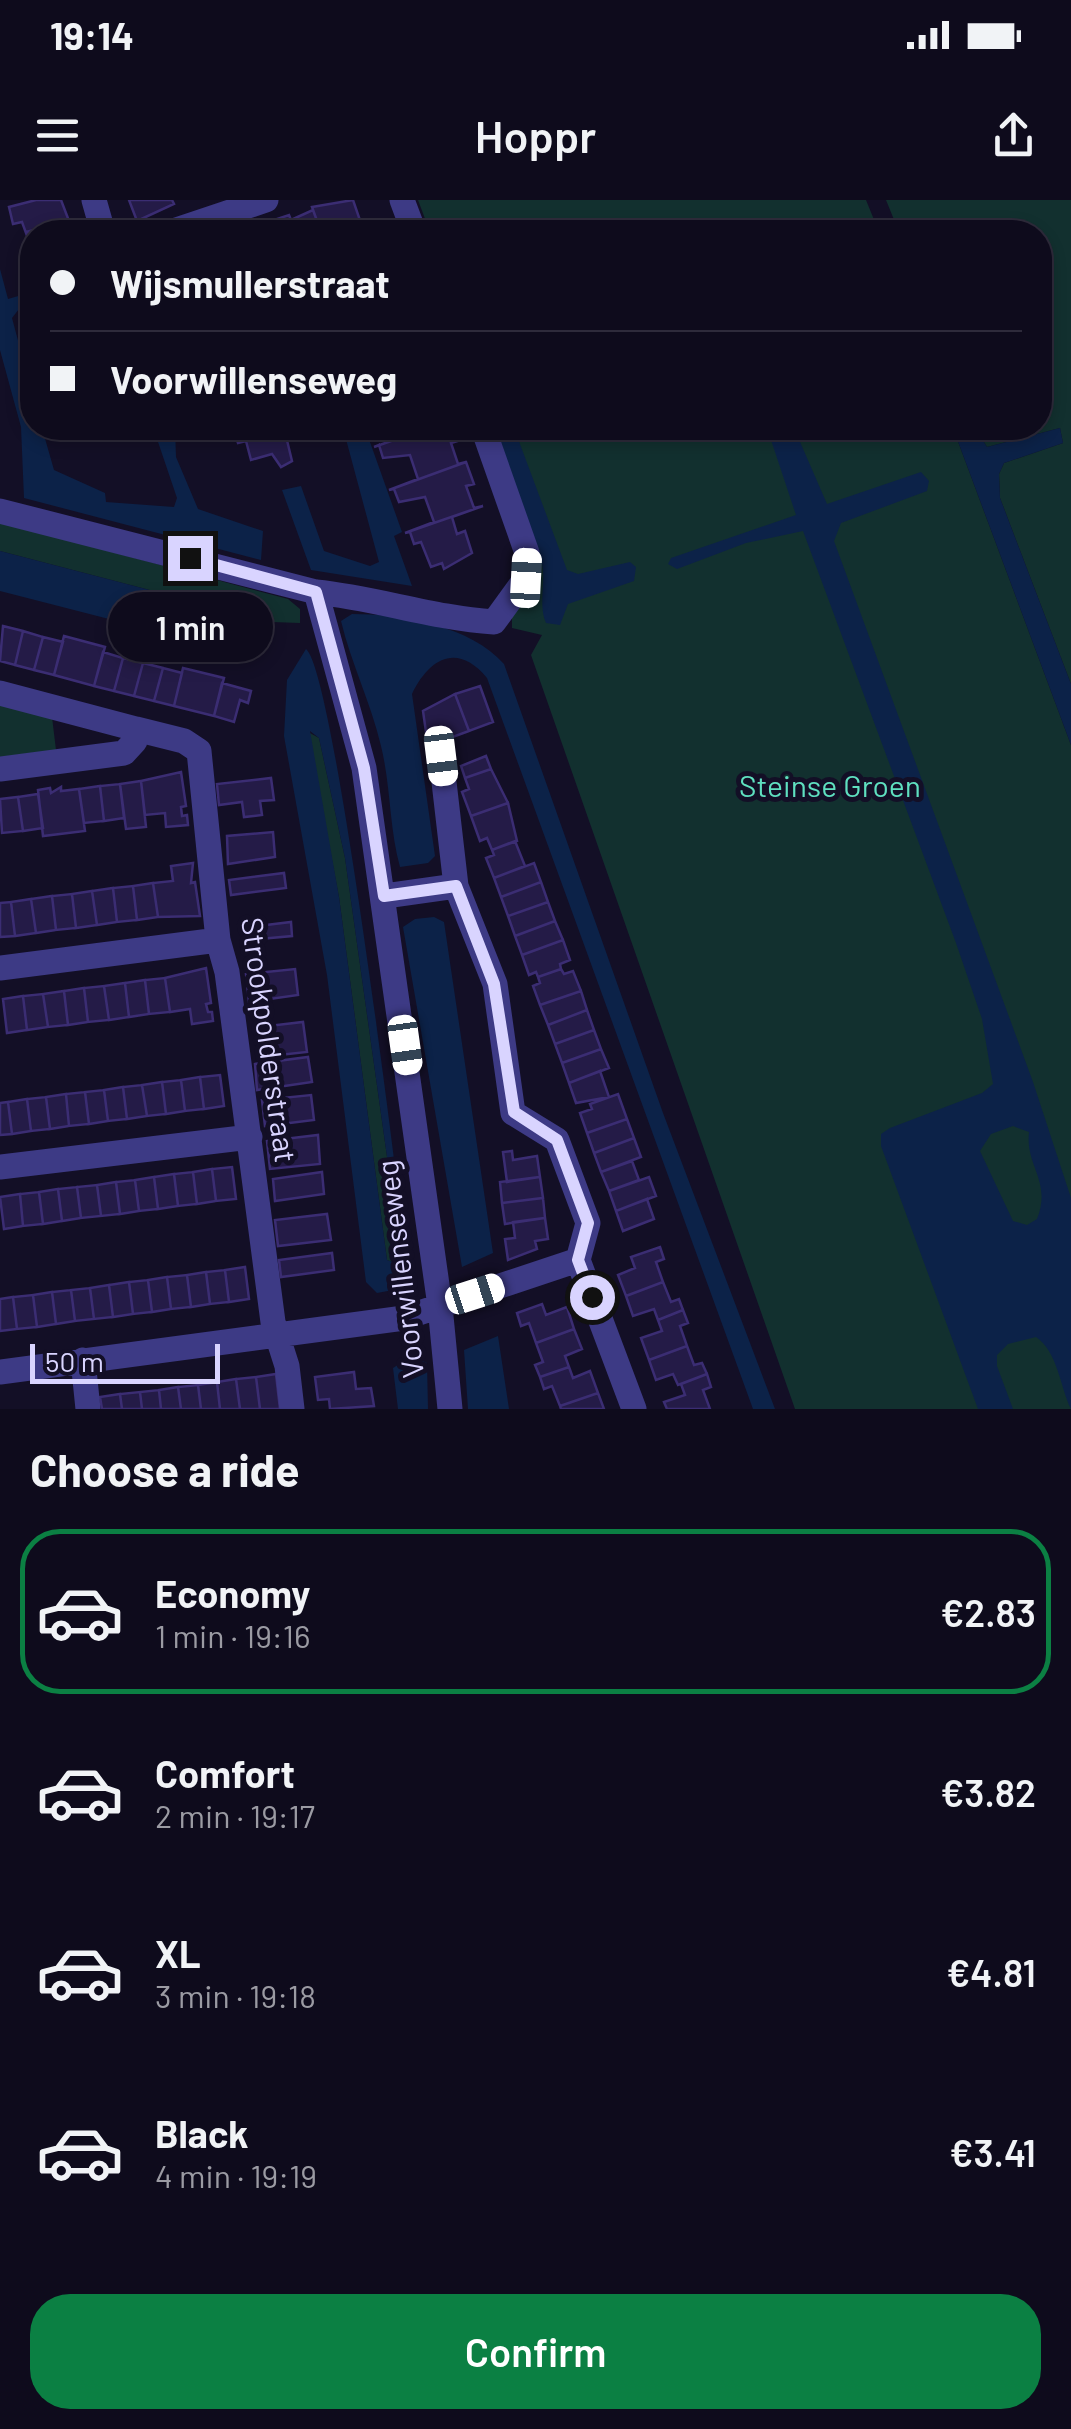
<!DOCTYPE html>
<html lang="en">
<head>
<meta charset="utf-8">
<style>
	:root { --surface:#0e0b1c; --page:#171425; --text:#f1f3f6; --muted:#9b9ba3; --line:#2e2b3b; --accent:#0b8043 }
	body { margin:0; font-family:Barlow,sans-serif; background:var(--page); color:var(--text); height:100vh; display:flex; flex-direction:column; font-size:38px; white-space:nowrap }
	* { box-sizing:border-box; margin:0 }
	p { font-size:32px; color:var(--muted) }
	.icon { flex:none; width:55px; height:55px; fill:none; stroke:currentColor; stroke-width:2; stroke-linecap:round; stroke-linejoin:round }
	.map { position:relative; height:1209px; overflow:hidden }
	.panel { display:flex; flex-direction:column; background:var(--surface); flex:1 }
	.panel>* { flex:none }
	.hud { position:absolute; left:20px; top:20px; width:1032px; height:220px; border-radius:40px; box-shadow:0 5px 15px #0003,0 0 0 2px var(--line); display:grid; align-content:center; height:220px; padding:0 30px; background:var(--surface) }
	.scale { position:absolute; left:30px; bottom:25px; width:190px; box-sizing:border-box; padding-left:10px; border:5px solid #d9d4ff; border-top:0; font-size:28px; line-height:35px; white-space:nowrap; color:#d9d4ff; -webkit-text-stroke:8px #130f26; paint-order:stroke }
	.end { position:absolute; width:45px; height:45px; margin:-22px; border:12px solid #d9d4ff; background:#111; box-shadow:0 0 0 5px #111 }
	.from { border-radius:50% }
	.bubble { position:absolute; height:70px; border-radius:35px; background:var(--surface); box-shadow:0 5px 15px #0003,0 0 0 2px var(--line); font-size:32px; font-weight:600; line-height:70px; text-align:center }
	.car { position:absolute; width:30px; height:60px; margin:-30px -15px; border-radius:12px; box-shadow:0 0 8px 2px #0007; background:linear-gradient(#fff 24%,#345 0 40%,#fff 0 76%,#345 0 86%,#fff 0) }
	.hud b { display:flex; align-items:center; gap:35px; height:95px; font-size:38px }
	.hud b+b { border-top:2px solid var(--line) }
	.hud i { width:25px; height:25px; background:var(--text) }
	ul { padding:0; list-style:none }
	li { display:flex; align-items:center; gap:30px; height:165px; margin:0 20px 15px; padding:0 10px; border:5px solid transparent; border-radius:40px }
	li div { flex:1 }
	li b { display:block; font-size:38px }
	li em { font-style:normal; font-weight:600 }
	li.active { border-color:var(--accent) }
	li>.icon { width:90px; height:90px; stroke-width:1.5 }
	h2 { padding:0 30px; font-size:45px; line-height:120px }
	.cta { display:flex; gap:20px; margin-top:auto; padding:20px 30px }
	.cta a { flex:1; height:115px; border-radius:40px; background:var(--accent); color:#fff; font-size:40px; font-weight:600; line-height:115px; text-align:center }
	.status { display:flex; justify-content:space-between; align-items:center; height:70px; padding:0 50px; background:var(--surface); direction:ltr }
	.status svg { height:28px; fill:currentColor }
	header { display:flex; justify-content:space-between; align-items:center; height:130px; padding:0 30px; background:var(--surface); font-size:45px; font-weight:600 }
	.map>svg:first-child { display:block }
</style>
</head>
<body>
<div class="status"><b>19:14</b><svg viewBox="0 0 49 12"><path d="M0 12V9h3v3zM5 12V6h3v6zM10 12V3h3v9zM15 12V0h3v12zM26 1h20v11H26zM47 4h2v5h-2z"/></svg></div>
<header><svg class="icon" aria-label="menu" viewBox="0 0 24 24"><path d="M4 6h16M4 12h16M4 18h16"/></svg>Hoppr<svg class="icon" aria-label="share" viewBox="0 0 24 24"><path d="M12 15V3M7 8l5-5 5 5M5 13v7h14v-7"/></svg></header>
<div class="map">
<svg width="1071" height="1209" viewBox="0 0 1071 1209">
	<rect width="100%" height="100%" fill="#130f26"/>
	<path fill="#12302f" d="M418 0H866L879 32H430Z
		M886 0H1071V484L1000 298 999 274 1004 263 1063 243 1060 228 987 247 975 228H1040V32H899Z
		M490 228H496L544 372 499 228H953L1071 545V1209H795L531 455 542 435 512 428V415L530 389Z
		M0 322 288 399 300 409V423L272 422 0 351Z
		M0 503 52 517 56 550 0 557Z
		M308 532 319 538 345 658 401 1056 395 1063 387 1060 339 697Z"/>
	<path fill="#0c2248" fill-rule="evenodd" d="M0 69 8 99 32 92V105L19 109 12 118 32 193V228H42L54 270 105 293 106 302 174 307 177 298 155 233 157 228H175L176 257 198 309 263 331 261 360 24 298 21 227 0 150Z
		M343 228H365L402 332 394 336 412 386 311 370 282 290 301 286 324 351 370 366 379 362Z
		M496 228H514L567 370 578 374 630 362 636 367 634 381 568 404 560 425 546 423C538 405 546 383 542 364Z
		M767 228H794L827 304 921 272 929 281 927 291 841 323 834 341 1033 882 1071 998V1209C1060 1187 1058 1152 1036 1137L1008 1144 997 1155V1166L1013 1209H978L881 946V934L890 928 982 893 993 884 982 819 956 743 803 331 746 343 677 369 668 364 671 358 796 315ZM1013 926 1029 932C1025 966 1052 981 1037 1019L1027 1025 1013 1021 980 951 991 934Z
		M953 228H975L987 247 1060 228 1063 243 1004 263 999 274 1000 298 1071 484V545Z
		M0 351 272 422 253 456 0 391Z
		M352 414C402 414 471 426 504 464L663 913 775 1209H753L487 478C458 443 430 457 412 494L435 656 428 663 400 667C389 627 391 587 381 546 371 503 351 463 341 421Z
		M306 449C334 471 394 957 403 1030L414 1080 409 1087 377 1093 366 1082 327 775 284 536 287 480ZM310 531 319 538 345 658 401 1056 395 1063 387 1060 339 697Z
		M434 717 444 722 493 1053 462 1067 403 727 415 719Z
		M498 1136 509 1209H468L464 1150Z
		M412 1156 427 1163 428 1209H398L393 1168Z"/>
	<path fill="#241b47" stroke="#3b2d73" stroke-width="2.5" d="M36 0H61L69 21 26 33 22 22 13 24 9 7Z
		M129 0H172L174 4 137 21Z
		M353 0 364 32H321L312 7Z
		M313 10 321 32H279L274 20 289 15 291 20Z
		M67 22 70 32H32V58L26 32Z
		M210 228H284L292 261 281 267 272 254 251 260 246 241 238 243 235 234 213 240Z
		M428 228H454L458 241 451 243 458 264 466 262 389 290 418 279 410 255 383 258 379 245 374 247Z
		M466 262 474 284 466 286 474 308 483 306 405 333 434 322 425 297 399 302 394 289 389 290Z
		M483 306 452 317 457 334 465 331 472 353 444 369 442 363 431 367 421 342 414 344 410 332 405 333Z
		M3 426 23 431 15 465 0 461Z
		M23 431 43 437 34 470 15 465Z
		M64 436 105 447 94 486 54 475Z
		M43 437 63 442 54 475 34 470Z
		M103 452 123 458 114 491 94 486Z
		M123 458 143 463 134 496 114 491Z
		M143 463 163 468 154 501 134 496Z
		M163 468 182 473 174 506 154 501Z
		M183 468 224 478 214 516 174 506Z
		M222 483 251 491 248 503 240 500 234 522 214 516Z
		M480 486 493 522 469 531 455 494Z
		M455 494 469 531 428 546 423 511Z
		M486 556 491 569 465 578 461 566Z
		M491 569 508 603 471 616 462 592 469 589 465 578Z
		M181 572 186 606 181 607 182 616 187 615 188 625 166 627 165 613 145 615 141 581Z
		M271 578 274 600 260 601 262 615 244 617 242 602 219 605 217 584Z
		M141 581 146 627 126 629 120 584Z
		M120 584 124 618 104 621 100 586Z
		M100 586 104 621 84 623 79 589Z
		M61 587V591L79 589 85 631 43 636 38 590 50 588 51 593Z
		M38 594 43 628 23 631 18 597Z
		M18 597 23 631 2 633 0 599Z
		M508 603 517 641 492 650 487 638 480 641 471 616Z
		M273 632 275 657 228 664 227 636Z
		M515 641 525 666 494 678 486 658 494 655 492 650Z
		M193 663 191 683 195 682 200 716 158 717 153 683 173 681 171 666Z
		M534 663 541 682 501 697 494 678Z
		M284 673 286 688 231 695 229 680Z
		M541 682 548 702 508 716 501 697Z
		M153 683 158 717 137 720 133 686Z
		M133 686 137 720 117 722 113 688Z
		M113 688 117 722 97 725 92 691Z
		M92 691 97 725 76 728 72 694Z
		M72 694 76 728 56 730 52 696Z
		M52 696 56 730 36 733 31 699Z
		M31 699 36 733 15 736 11 702Z
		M11 702 15 736 0 737V703Z
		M548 702 555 721 515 736 508 716Z
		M555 721 563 740 522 755 515 736Z
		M291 722 292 736 249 740V727Z
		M563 740 570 760 560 764 561 769 538 777 536 772 529 775 522 755Z
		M206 768 211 803 206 804 208 812H212L213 821 192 824 190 809 170 812 165 778Z
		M295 769 298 795 249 802 246 774Z
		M561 769 564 774 573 771 581 791 540 805 533 786 540 783 538 777Z
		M165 778 170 812 149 814 145 780Z
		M145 780 149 814 129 817 125 783Z
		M125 783 129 817 109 820 104 786Z
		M104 786 109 820 88 822 84 788Z
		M84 788 88 822 68 825 64 791Z
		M64 791 68 825 48 827 43 794Z
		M581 791 587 810 548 825 540 805Z
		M43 794 48 827 27 830 23 796Z
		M23 796 27 830 7 833 3 799Z
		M587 810 594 830 555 844 548 825Z
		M303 822 307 852 260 857 259 842 270 841 268 826Z
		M594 830 601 849 562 863 555 844Z
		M601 849 609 868 569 883 562 863Z
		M308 857 312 882 257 890 255 864Z
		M600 871 609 897 576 903 569 883Z
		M220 875 224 906 204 909 200 877Z
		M200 877 204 909 185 911 181 880Z
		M181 880 185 911 166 914 162 882Z
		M162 882 166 914 147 916 142 885Z
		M142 885 147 916 127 919 123 887Z
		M123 887 127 919 108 921 104 890Z
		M104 890 108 921 89 924 85 892Z
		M85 892 89 924 69 926 66 894Z
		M66 894 69 926 50 929 46 897Z
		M618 894 627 919 587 933 580 913 592 909 590 904Z
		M311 895 314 920 265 926 262 900Z
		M46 897 50 929 31 931 27 899Z
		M27 899 31 931 12 934 8 902Z
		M8 902 12 934 0 935V903Z
		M627 919 634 938 594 953 587 933Z
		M318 935 320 964 270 969 267 941Z
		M634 938 641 957 601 972 594 953Z
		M512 951 513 960 537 956 540 977 507 982 503 952Z
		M632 961 639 980 609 991 601 972Z
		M232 967 236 999 216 1001 212 969Z
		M212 969 216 1001 197 1004 193 972Z
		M193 972 197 1004 178 1006 174 974Z
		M322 972 324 994 275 1001 273 979Z
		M174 974 178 1006 158 1009 154 977Z
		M154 977 158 1009 139 1011 135 980Z
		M540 977 543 998 502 1003 500 982Z
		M649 977 656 996 616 1011 609 991Z
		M135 980 139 1011 120 1014 116 982Z
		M116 982 120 1014 101 1016 97 985Z
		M97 985 101 1016 81 1018 77 987Z
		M77 987 81 1018 62 1021 58 989Z
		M58 989 62 1021 43 1024 39 992Z
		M39 992 43 1024 23 1026 20 994Z
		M20 994 23 1026 4 1029 0 997Z
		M543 998 545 1018 505 1024 502 1003Z
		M647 999 654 1019 623 1031 616 1011Z
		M327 1014 331 1040 278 1046 275 1020Z
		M545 1018 548 1039 535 1041 537 1049 508 1060 505 1039 515 1038 513 1022Z
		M660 1047 664 1059 656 1062 663 1082 626 1096 618 1075 635 1068 631 1057Z
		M332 1053 334 1070 281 1077 279 1060Z
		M245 1067 249 1099 229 1102 225 1070Z
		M225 1070 229 1102 210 1104 206 1072Z
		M206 1072 210 1104 191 1107 187 1075Z
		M187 1075 191 1107 171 1109 167 1077Z
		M167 1077 171 1109 152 1112 148 1080Z
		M148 1080 152 1112 133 1114 129 1082Z
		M129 1082 133 1114 113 1117 109 1085Z
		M663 1082 671 1102 679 1099 683 1110 658 1120 654 1109 633 1116 626 1096Z
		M109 1085 113 1117 94 1119 90 1088Z
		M90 1088 94 1119 75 1121 71 1090Z
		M71 1090 75 1121 56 1124 52 1092Z
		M52 1092 56 1124 37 1127 33 1095Z
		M33 1095 37 1127 17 1129 13 1097Z
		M13 1097 17 1129 0 1131V1099Z
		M542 1104 546 1115 567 1107 574 1129 536 1143 529 1123 521 1126 517 1113Z
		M683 1110 688 1123 680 1126 687 1146 649 1160 641 1138 662 1131 658 1120Z
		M574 1129 582 1149 565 1156 569 1167 540 1177 535 1165 543 1162 536 1143Z
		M687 1146 694 1165 702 1163 707 1174 678 1185 673 1174 656 1180 649 1160Z
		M569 1167 573 1178 590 1171 598 1193 560 1206 552 1186 544 1189 540 1177Z
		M354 1172 356 1189 371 1188 374 1206 330 1209 329 1199 318 1200 315 1177Z
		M276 1174 280 1209H260L256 1177Z
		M707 1174 711 1187 703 1190 710 1209H667L664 1202 685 1195 681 1184Z
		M256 1177 260 1209H240L236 1179Z
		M236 1179 240 1209H220L217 1182Z
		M217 1182 220 1209H201L198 1185Z
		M198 1185 201 1209H181L178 1187Z
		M178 1187 181 1209H161L159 1190Z
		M159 1190 161 1209H142L140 1192Z
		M140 1192 142 1209H122L120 1194Z
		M598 1193 604 1209H561L560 1206Z
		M120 1194 122 1209H102L100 1197Z"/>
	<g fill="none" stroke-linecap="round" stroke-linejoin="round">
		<path stroke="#3d3a85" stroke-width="25" d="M94 0 103 32
			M402 0 414 32
			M170 32 266 0
			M0 311 316 392C376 398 433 418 494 422L526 378 527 353 483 228
			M316 392 364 568 440 1106 450 1209
			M0 493 136 529 135 541 124 553 0 569
			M136 529 184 541 199 551 218 740 227 772 273 1122 287 1166 292 1209
			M441 556 456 686 495 784 513 913 557 940 588 1023 578 1060
			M385 696 456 686
			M0 768 218 740
			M0 967 250 937
			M83 1160 88 1209
			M0 1172 404 1118 578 1060 634 1209"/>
	</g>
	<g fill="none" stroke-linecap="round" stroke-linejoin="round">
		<path stroke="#d9d4ff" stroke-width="12" d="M190 358 316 392 364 568 384 696 456 686 494 784 514 912 557 940 588 1023 578 1060 592 1097"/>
	</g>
	<g text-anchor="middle" stroke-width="10" stroke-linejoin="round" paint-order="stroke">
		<g font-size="30" fill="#5fe0c0" stroke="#130f26">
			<text x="830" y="597">Steinse Groen</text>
		</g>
		<g font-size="30" fill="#d9d4ff" stroke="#130f26">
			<text transform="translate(268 840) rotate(82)" y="10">Strookpolderstraat</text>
			<text transform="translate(401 1069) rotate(-97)" y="10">Voorwillenseweg</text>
		</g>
	</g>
</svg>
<div class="scale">50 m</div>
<i class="end from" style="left:592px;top:1097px"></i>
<i class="end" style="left:190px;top:358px"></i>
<div class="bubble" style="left:108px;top:392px;width:165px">1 min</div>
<i class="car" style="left:526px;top:378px;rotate:3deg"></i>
<i class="car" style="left:441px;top:556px;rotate:173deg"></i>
<i class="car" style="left:405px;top:845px;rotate:172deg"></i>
<i class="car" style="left:475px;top:1094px;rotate:72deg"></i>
<div class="hud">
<b><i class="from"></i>Wijsmullerstraat</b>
<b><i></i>Voorwillenseweg</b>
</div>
</div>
<section class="panel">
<h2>Choose a ride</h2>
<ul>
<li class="active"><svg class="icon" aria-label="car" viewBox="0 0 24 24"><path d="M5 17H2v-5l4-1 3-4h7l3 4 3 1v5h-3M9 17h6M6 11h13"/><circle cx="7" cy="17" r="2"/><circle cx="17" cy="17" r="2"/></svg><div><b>Economy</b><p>1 min · 19:16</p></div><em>€2.83</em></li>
<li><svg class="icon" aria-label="car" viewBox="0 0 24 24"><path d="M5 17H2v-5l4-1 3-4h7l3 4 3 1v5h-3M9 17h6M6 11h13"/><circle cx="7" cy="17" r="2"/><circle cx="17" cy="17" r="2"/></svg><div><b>Comfort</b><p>2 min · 19:17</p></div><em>€3.82</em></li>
<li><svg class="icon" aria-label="car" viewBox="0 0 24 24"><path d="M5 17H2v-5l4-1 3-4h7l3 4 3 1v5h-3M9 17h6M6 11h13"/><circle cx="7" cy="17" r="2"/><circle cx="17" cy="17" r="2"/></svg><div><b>XL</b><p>3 min · 19:18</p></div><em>€4.81</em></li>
<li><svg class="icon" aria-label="car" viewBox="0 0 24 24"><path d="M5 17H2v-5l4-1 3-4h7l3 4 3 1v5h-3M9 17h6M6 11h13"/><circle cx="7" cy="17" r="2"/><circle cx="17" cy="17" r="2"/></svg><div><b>Black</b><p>4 min · 19:19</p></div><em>€3.41</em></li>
</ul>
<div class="cta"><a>Confirm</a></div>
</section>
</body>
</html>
